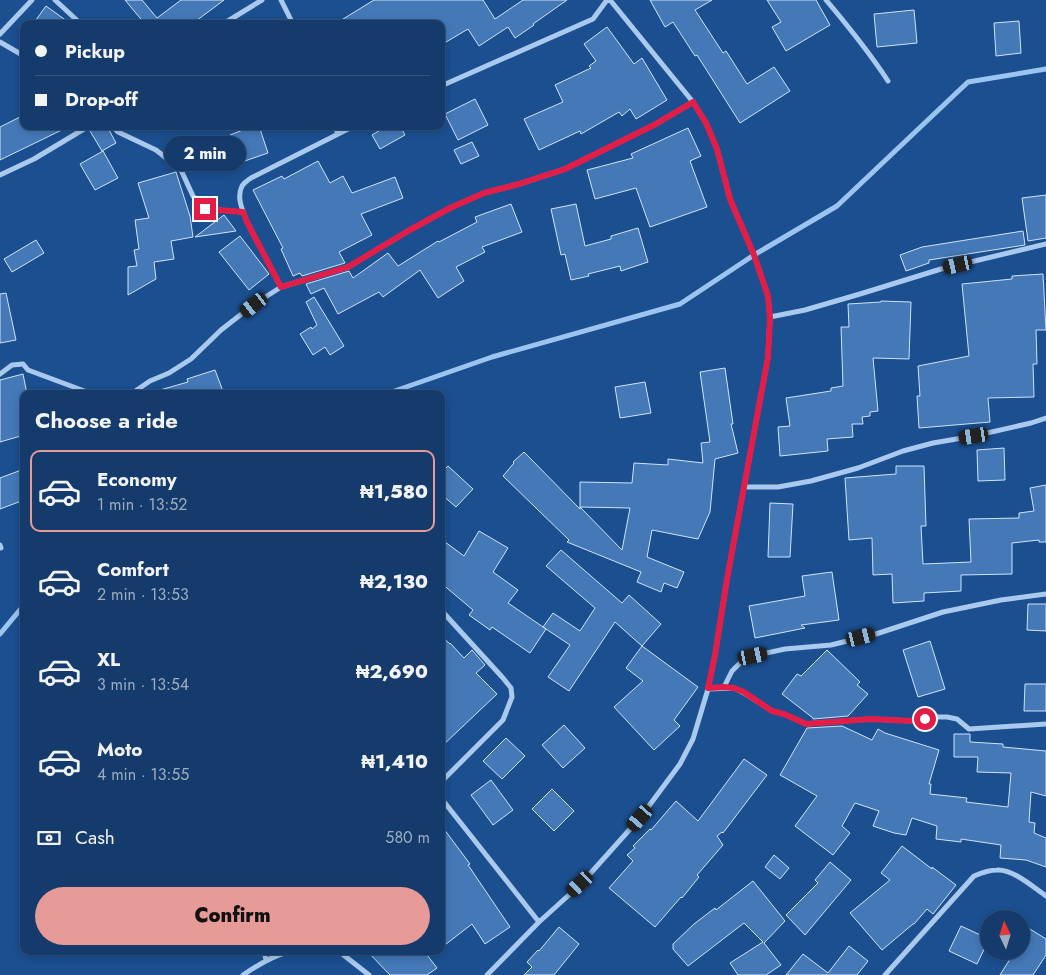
<!DOCTYPE html>
<html lang="en">
<head>
<meta charset="utf-8">
<style>
	:root { --surface:#143b6b; --page:#1d4271; --text:#f1f3f6; --muted:#9dadc1; --line:#33557e; --accent:#e69b98 }
	body { margin:0; font-family:Jost,sans-serif; background:var(--page); color:var(--text); height:100vh; display:flex; flex-direction:column; font-size:19px; white-space:nowrap }
	* { box-sizing:border-box; margin:0 }
	p { font-size:16px; color:var(--muted) }
	.icon { flex:none; width:28px; height:28px; fill:none; stroke:currentColor; stroke-width:2; stroke-linecap:round; stroke-linejoin:round }
	.map { position:relative; flex:1; overflow:hidden }
	.drawer { position:absolute; left:20px; top:390px; width:425px; height:565px; display:flex; flex-direction:column; background:var(--surface); border-radius:10px; box-shadow:0 2px 8px #0003,0 0 0 1px var(--line) }
	.drawer>* { flex:none }
	.banner { position:absolute; left:20px; top:20px; width:425px; height:110px; border-radius:10px; box-shadow:0 2px 8px #0003,0 0 0 1px var(--line); display:grid; align-content:center; height:110px; padding:0 15px; background:var(--surface) }
	.needle { width:32px; rotate:356deg }
	.tools { position:absolute; left:980px; top:910px; display:grid; gap:10px }
	.tools a { display:grid; place-items:center; width:50px; height:50px; border-radius:50%; background:var(--surface); box-shadow:0 2px 8px #0003,0 0 0 1px var(--line); font-size:25px }
	.end { position:absolute; width:22px; height:22px; margin:-11px; border:6px solid #e11d48; background:#fff; box-shadow:0 0 0 2px #fff }
	.from { border-radius:50% }
	.bubble { position:absolute; height:35px; border-radius:18px; background:var(--surface); box-shadow:0 2px 8px #0003,0 0 0 1px var(--line); font-size:16px; font-weight:800; line-height:35px; text-align:center }
	.car { position:absolute; width:15px; height:30px; margin:-15px -8px; border-radius:6px; box-shadow:0 0 4px 1px #0007; background:linear-gradient(#222 24%,#8ab4d8 0 40%,#222 0 76%,#8ab4d8 0 86%,#222 0) }
	.banner b { display:flex; align-items:center; gap:18px; height:48px; font-size:19px }
	.banner b+b { border-top:1px solid var(--line) }
	.banner i { width:12px; height:12px; background:var(--text) }
	ul { padding:0; list-style:none }
	li { display:flex; align-items:center; gap:15px; height:82px; margin:0 10px 8px; padding:0 5px; border:2px solid transparent; border-radius:10px }
	li div { flex:1 }
	li b { display:block; font-size:19px }
	li em { font-style:normal; font-weight:800 }
	li.active { border-color:var(--accent) }
	li>.icon { width:45px; height:45px; stroke-width:1.5 }
	h2 { padding:0 15px; font-size:22px; line-height:60px }
	.pay { display:flex; align-items:center; gap:12px; height:55px; padding:0 15px; font-size:19px }
	.pay p { margin-inline-start:auto }
	.primary-button { display:flex; gap:10px; margin-top:auto; padding:10px 15px }
	.primary-button a { flex:1; height:58px; border-radius:30px; background:var(--accent); color:#111; font-size:20px; font-weight:800; line-height:58px; text-align:center }
	.map>svg:first-child { display:block }
</style>
</head>
<body>
<div class="map">
<svg width="1046" height="975" viewBox="0 0 1046 975">
	<rect width="100%" height="100%" fill="#1b4f8f"/>
	<g fill="none" stroke-linecap="round" stroke-linejoin="round">
		<path stroke="#9cc4f0" stroke-width="5" d="M386 394 492 357 680 304 754 255 837 206 968 82 1046 69
			M0 634 24 605"/>
	</g>
	<path fill="#4478b7" stroke="#cfe3fa" fill-rule="evenodd" d="M125 0H142L157 18 181 0H224L192 24H145Z
		M374 0H483L495 19 523 0H567L533 24 534 25 515 38 508 27 479 46 468 29 441 45V24H335Z
		M650 0H712L695 10 723 53 726 51 747 84 774 67 790 91 740 123 697 55 695 56 673 22 665 27Z
		M767 0H816L830 25 786 51 772 27 781 22Z
		M46 6 71 24H33Z
		M914 10 917 43 877 47 874 14Z
		M1019 21 1021 53 996 56 994 23Z
		M607 27 634 64 642 58 667 100 636 119 630 109 622 116 619 112 581 134 580 131 539 150 524 119 563 102 555 85 591 68 589 66 596 61 584 44Z
		M475 99 488 125 458 140 445 114Z
		M24 115V126H70L0 160V127Z
		M93 126H107L116 143 102 151 90 131Z
		M253 126H259L268 153 239 163 230 135Z
		M387 126H400L405 135 380 149 372 135Z
		M688 128 701 156 690 161 707 207 650 227 636 188 595 199 587 170 633 158 631 154Z
		M472 142 479 156 461 164 454 150Z
		M103 151 118 178 95 190 80 164Z
		M318 161 330 183 343 176 352 193 395 177 403 198 361 214 372 235 339 252 345 263 302 276 300 273 293 276 281 249 283 248 253 190 282 176 284 179Z
		M176 172 190 216 193 237 171 241 174 259 154 262 156 279 128 295V267L137 266 134 250 139 249 135 220 149 218 138 183Z
		M1046 195V238L1028 241 1022 198Z
		M511 204 522 232 482 247 485 252 456 267 464 281 438 298 420 270 383 297 379 292 338 314 324 288 311 294 306 284 349 271 353 278 388 253 398 266 438 241 439 242 477 222 475 217Z
		M576 204 585 246 611 239V236L638 228 648 262 621 271 620 266 588 274 589 276 571 280 565 254 561 255 551 209Z
		M224 215 236 231 195 237Z
		M1023 231 1025 245 929 260V263L906 271 900 255 922 247Z
		M240 236 269 274 249 290 219 252Z
		M36 240 44 253 12 272 4 259Z
		M1043 274 1046 330H1036L1037 364H1033L1034 397 988 398 990 422 919 428 917 396H920L918 366 969 356 962 284 1012 279V276Z
		M6 293 16 340 0 343V294Z
		M314 297 344 346 330 355 325 347 313 355 300 334 311 327 312 329 317 325 306 302Z
		M881 301 911 302 909 359 873 358 878 411 870 412V416L862 417 863 424H852L853 437 827 439 828 451 780 456 778 427 790 426 786 398 831 391V388L843 386 841 327H849L848 304 881 302Z
		M725 368 733 424H731L738 453 715 459 710 512 698 539 652 530 647 557 684 572 677 588 664 583 661 592 637 582 641 572 567 542 569 540 503 476 514 463 513 462 524 452 580 509V482L632 483 634 463 668 465V459L703 463 701 443 710 442 700 372ZM580 507 630 508 622 550Z
		M215 370 224 394H160V390L188 382 187 379Z
		M23 374 27 394H24V435L0 442V380Z
		M645 382 651 413 620 418 615 387Z
		M1004 448 1005 480 978 481 977 450Z
		M448 466 473 489 456 507 441 494V473Z
		M896 466H924L926 526H921L923 564 971 562 969 519 1019 518V513L1034 511 1030 488 1046 485V542H1039V540L1012 543V574L961 575V591L924 593V601L893 603 892 574 873 575 872 538 849 540 845 478 896 474Z
		M24 469V500L0 509V478Z
		M770 503 793 504 790 557H768Z
		M479 531 508 548 493 572 518 590 508 603 546 629 530 653 492 627 490 630 469 615 473 610 441 583V539L464 556Z
		M561 550 622 603 629 595 661 624 642 646 615 622 569 691 548 677 570 645 543 627 553 613 580 631 595 608 546 566Z
		M832 572 839 620 801 625 805 628 755 638 749 606 805 596 802 576Z
		M1028 604H1046V631L1027 630Z
		M441 636 450 644V643L464 658 472 650 485 665 476 673 497 694 441 747Z
		M930 641 945 689 918 697 903 650Z
		M642 646 698 687 674 720 680 726 654 750 614 707 643 681 626 668Z
		M827 650 860 682 857 685 868 694 848 716 813 719V718L782 694 797 674 801 676Z
		M1025 684H1046V711H1024Z
		M564 725 585 748 563 768 542 745Z
		M842 726 872 740 878 729 885 733 939 750 929 784H931L930 794 967 798 966 802 1008 807 1011 773 977 772 978 757H954V734H970V742L1003 744V747L1046 751V796L1031 792 1029 822 1035 823 1034 833 1046 838V867L1026 860 1000 858 1001 845 961 839V842L936 839 937 826 912 818 906 835 894 833 873 826 879 811 855 803 842 826 850 833 833 855 795 826 817 796 780 775 807 728Z
		M506 738 525 756 502 779 483 761Z
		M744 759 767 775 723 833 722 832 717 836 723 845 697 875 699 877 682 898 681 897 655 927 609 888 633 861 627 855 635 848 633 846 650 829 651 830 676 801 698 821Z
		M491 780 513 810 493 825 471 795Z
		M552 789 574 811 554 831 532 809Z
		M441 825 470 864 468 865 510 927 485 944 472 924 441 948Z
		M902 846 932 869V867L956 885 933 914 927 909 914 924H913L882 950 850 913 890 880 881 873Z
		M774 855 789 868 780 879 765 867Z
		M830 862 851 880 805 935 786 915 818 883 815 880Z
		M753 881 785 921 764 943 781 965 766 975H738L730 963 763 942 744 923 688 966 673 949V944L694 924 715 908 716 910Z
		M961 926 989 939 977 964 949 951Z
		M559 927 579 944 554 975H524L532 967 527 962 538 950 539 951Z
		M1030 929 1046 939V955L1033 975H1000L1015 951H1021V942Z
		M849 946 868 961 857 975H786L803 954 828 973Z
		M367 951H424L437 968 427 975H390Z"/>
	<g fill="none" stroke-linecap="round" stroke-linejoin="round">
		<path stroke="#a9c9ee" stroke-width="5" d="M55 0 81 24
			M281 0 293 24
			M826 0C848 26 869 52 888 81
			M223 24 262 0
			M0 34 32 0
			M0 42 24 56
			M441 86 593 19 607 0
			M112 126 118 132 156 150 181 170 193 196 205 209 243 212
			M335 126 338 134
			M0 175 34 159 89 126
			M281 287 247 222C243 211 236 198 242 186 244 183 248 180 251 178L354 126
			M770 317 805 310 860 294 941 269 1046 244
			M0 374 12 365 23 364 28 370 87 392 101 394
			M131 394 150 381 169 373 191 359 221 330 253 305 281 287 348 267 408 231 450 208 484 193 519 184 565 169 654 125 693 102
			M745 487H778L811 481 858 468 903 451 933 443 974 436 1031 423 1046 418
			M0 545 1 548
			M441 610 503 678 511 688 512 697 503 720 441 782
			M724 687 732 671 742 661 753 656 785 649 831 645 876 634 943 612 1001 600 1046 594
			M708 689 734 688 744 693 772 711 784 714 806 724 870 719 913 721 938 717H947L957 719 969 729 1046 724
			M441 798 539 922
			M264 951 266 960
			M335 951 341 953 369 975
			M243 975C258 965 274 955 292 951
			M487 975 539 922 580 885 640 818 680 764 693 739 708 689 715 655 727 579 768 357 770 317 768 296 754 255 730 199 717 149 706 123 693 102 610 0
			M885 975 974 876C981 873 988 870 997 870 1013 869 1033 887 1046 896"/>
	</g>
	<g fill="none" stroke-linecap="round" stroke-linejoin="round">
		<path stroke="#e11d48" stroke-width="6" d="M205 209 243 212 247 222 281 287 348 267 408 231 450 208 484 193 519 184 565 169 654 125 693 102 706 123 717 149 730 199 754 255 768 296 770 318 768 357 727 579 715 655 708 688 724 687 734 688 744 692 772 711 784 714 806 724 870 719 913 721 925 719"/>
	</g>
</svg>
<div class="tools">
<a><svg class="needle" viewBox="-14 -14 28 28"><path d="M0-13l5 13h-10z" fill="#e53935"/><path d="M0 13l5-13h-10z" fill="#9dadc1"/></svg></a>
</div>
<i class="end from" style="left:925px;top:719px"></i>
<i class="end" style="left:205px;top:209px"></i>
<div class="bubble" style="left:164px;top:136px;width:82px">2 min</div>
<i class="car" style="left:958px;top:265px;rotate:257deg"></i>
<i class="car" style="left:254px;top:305px;rotate:232deg"></i>
<i class="car" style="left:974px;top:436px;rotate:261deg"></i>
<i class="car" style="left:861px;top:637px;rotate:76deg"></i>
<i class="car" style="left:753px;top:656px;rotate:78deg"></i>
<i class="car" style="left:640px;top:818px;rotate:221deg"></i>
<i class="car" style="left:580px;top:884px;rotate:227deg"></i>
<div class="banner">
<b><i class="from"></i>Pickup</b>
<b><i></i>Drop-off</b>
</div>
<section class="drawer">
<h2>Choose a ride</h2>
<ul>
<li class="active"><svg class="icon" aria-label="car" viewBox="0 0 24 24"><path d="M5 17H2v-5l4-1 3-4h7l3 4 3 1v5h-3M9 17h6M6 11h13"/><circle cx="7" cy="17" r="2"/><circle cx="17" cy="17" r="2"/></svg><div><b>Economy</b><p>1 min · 13:52</p></div><em>₦1,580</em></li>
<li><svg class="icon" aria-label="car" viewBox="0 0 24 24"><path d="M5 17H2v-5l4-1 3-4h7l3 4 3 1v5h-3M9 17h6M6 11h13"/><circle cx="7" cy="17" r="2"/><circle cx="17" cy="17" r="2"/></svg><div><b>Comfort</b><p>2 min · 13:53</p></div><em>₦2,130</em></li>
<li><svg class="icon" aria-label="car" viewBox="0 0 24 24"><path d="M5 17H2v-5l4-1 3-4h7l3 4 3 1v5h-3M9 17h6M6 11h13"/><circle cx="7" cy="17" r="2"/><circle cx="17" cy="17" r="2"/></svg><div><b>XL</b><p>3 min · 13:54</p></div><em>₦2,690</em></li>
<li><svg class="icon" aria-label="car" viewBox="0 0 24 24"><path d="M5 17H2v-5l4-1 3-4h7l3 4 3 1v5h-3M9 17h6M6 11h13"/><circle cx="7" cy="17" r="2"/><circle cx="17" cy="17" r="2"/></svg><div><b>Moto</b><p>4 min · 13:55</p></div><em>₦1,410</em></li>
</ul>
<div class="pay"><svg class="icon" aria-label="cash" viewBox="0 0 24 24"><path d="M3 7h18v10H3z"/><circle cx="12" cy="12" r="2"/></svg>Cash<p>580 m</p></div>
<div class="primary-button"><a>Confirm</a></div>
</section>
</div>
</body>
</html>
